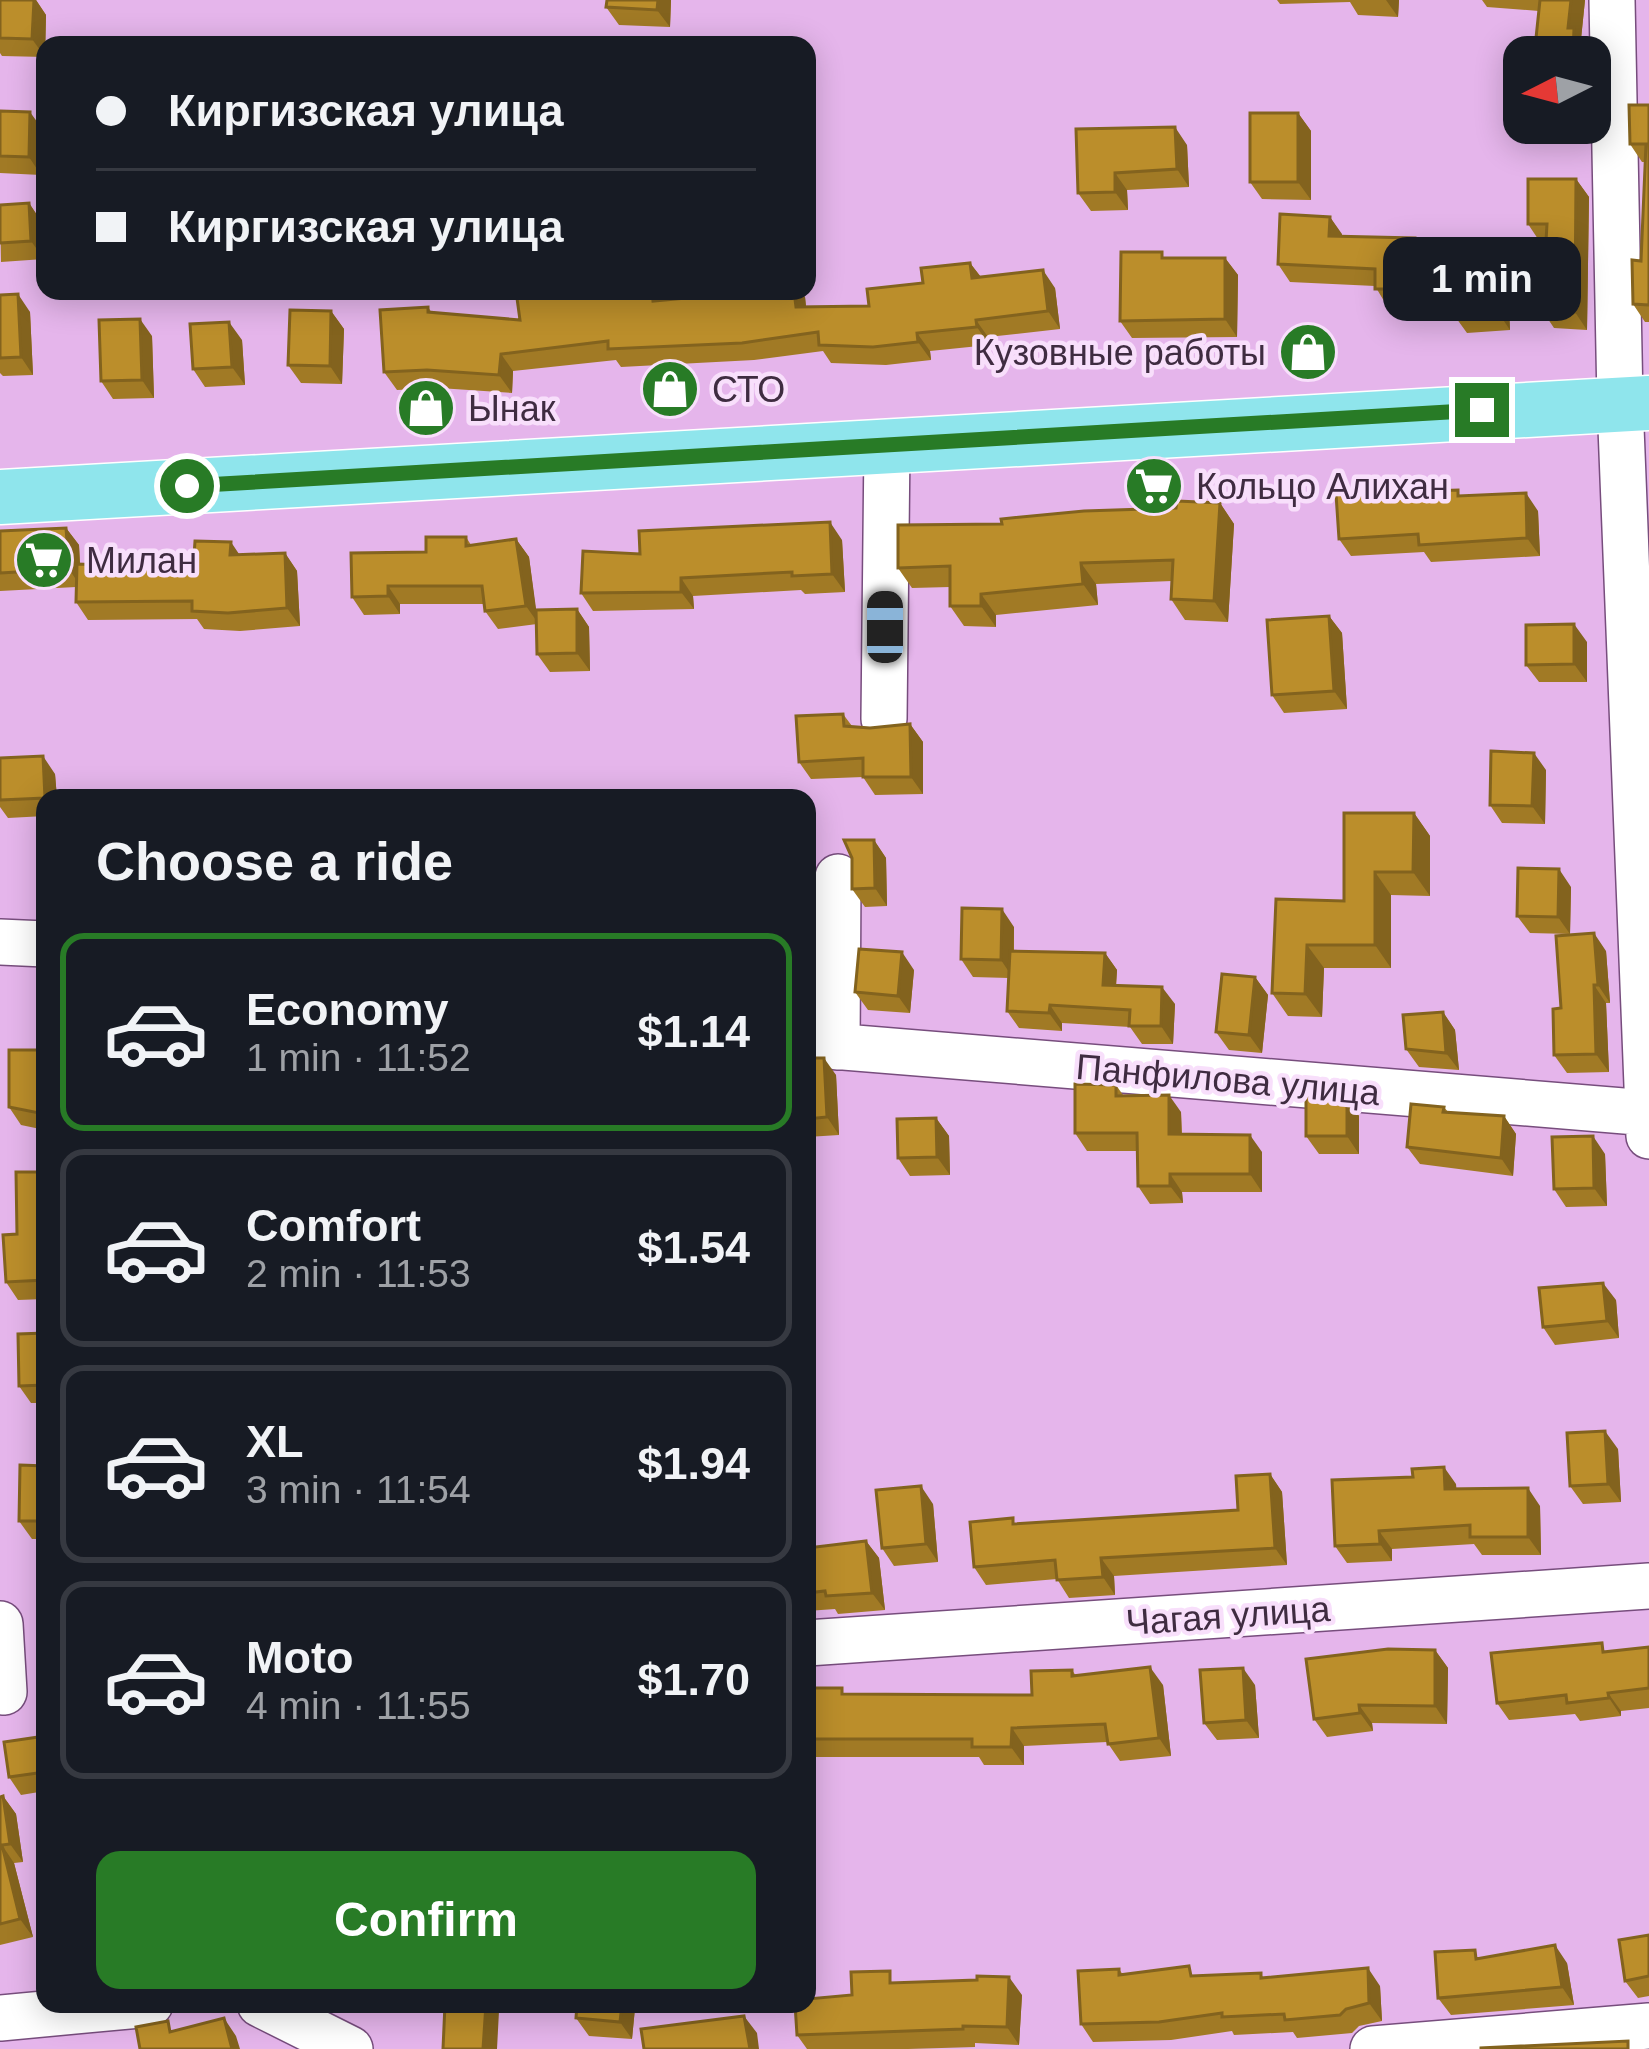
<!DOCTYPE html>
<html lang="en">
<head>
<meta charset="utf-8">
<style>
	:root { --surface:#171b24; --page:#242831; --text:#f1f3f6; --muted:#9ea1a6; --line:#363941; --accent:#287b26 }
	body { margin:0; font-family:Arial,sans-serif; background:var(--page); color:var(--text); height:100vh; display:flex; flex-direction:column; font-size:45px; white-space:nowrap }
	* { box-sizing:border-box; margin:0 }
	p { font-size:39px; color:var(--muted) }
	.icon { flex:none; width:66px; height:66px; fill:none; stroke:currentColor; stroke-width:2; stroke-linecap:round; stroke-linejoin:round }
	.map { position:relative; flex:1; overflow:hidden }
	.panel { position:absolute; left:36px; top:789px; width:780px; height:1224px; display:flex; flex-direction:column; background:var(--surface); border-radius:24px; box-shadow:0 6px 30px #0003 }
	.panel>* { flex:none }
	.hud { position:absolute; left:36px; top:36px; width:780px; height:264px; border-radius:24px; box-shadow:0 6px 30px #0003; display:grid; align-content:center; height:264px; padding:0 60px; background:var(--surface) }
	.needle { width:78px; rotate:264deg }
	.tools { position:absolute; left:1503px; top:36px; display:grid; gap:24px }
	.tools a { display:grid; place-items:center; width:108px; height:108px; border-radius:24px; background:var(--surface); box-shadow:0 6px 30px #0003; font-size:60px }
	.end { position:absolute; width:54px; height:54px; margin:-27px; border:15px solid #287b26; background:#fff; box-shadow:0 0 0 6px #fff }
	.from { border-radius:50% }
	.bubble { position:absolute; height:84px; border-radius:24px; background:var(--surface); box-shadow:0 6px 30px #0003; font-size:39px; font-weight:800; line-height:84px; text-align:center }
	.car { position:absolute; width:36px; height:72px; margin:-36px -18px; border-radius:15px; box-shadow:0 0 9px 3px #0007; background:linear-gradient(#222 24%,#8ab4d8 0 40%,#222 0 76%,#8ab4d8 0 86%,#222 0) }
	.hud b { display:flex; align-items:center; gap:42px; height:114px; font-size:45px }
	.hud b+b { border-top:3px solid var(--line) }
	.hud i { width:30px; height:30px; background:var(--text) }
	ul { padding:0; list-style:none }
	li { display:flex; align-items:center; gap:36px; height:198px; margin:0 24px 18px; padding:0 36px; border:6px solid var(--line); border-radius:24px }
	li div { flex:1 }
	li b { display:block; font-size:45px }
	li em { font-style:normal; font-weight:800 }
	li.active { border-color:var(--accent) }
	li>.icon { width:108px; height:108px; stroke-width:1.5 }
	h2 { padding:0 60px; font-size:54px; line-height:144px }
	.cta { display:flex; gap:24px; margin-top:auto; padding:24px 60px }
	.cta a { flex:1; height:138px; border-radius:24px; background:var(--accent); color:#fff; font-size:48px; font-weight:800; line-height:138px; text-align:center }
	.map>svg:first-child { display:block }
</style>
</head>
<body>
<div class="map">
<svg width="1649" height="2049" viewBox="0 0 1649 2049">
	<rect width="100%" height="100%" fill="#e5b5eb"/>
	<g fill="none" stroke-linecap="round" stroke-linejoin="round">
		<defs>
			<path id="minor" d="M1612 0 1620 402 1649 1136
				M884 719 887 445
				M0 942 45 944
				M807 1044 1649 1113
				M837 1047 838 877
				M0 1624 4 1692
				M807 1643 1649 1586
				M260 2004 350 2049
				M0 2018 150 2004
				M1373 2049 1649 2026"/>
			<path id="major" d="M0 497 1649 403"/>
		</defs>
		<use href="#minor" stroke="#774d7d" stroke-width="48"/>
		<use href="#major" stroke="#fff" stroke-width="57"/>
		<use href="#minor" stroke="#fff" stroke-width="45"/>
		<use href="#major" stroke="#8fe5ec" stroke-width="54"/>
	</g>
	<path fill="#a17a25" d="M0 0H36L46 15 45 57 2 56 0 53Z
		M671 0 670 27 619 25 606 7Z
		M1277 0H1399L1398 17 1358 15 1350 2 1280 4Z
		M1482 0H1585L1581 39 1586 46V57H1534L1539 11 1487 7Z
		M1649 105V322H1645L1633 304 1641 261 1645 162H1642L1630 144Z
		M0 111 43 130 41 175 0 173Z
		M1298 113 1311 131V200L1262 199 1250 182Z
		M1534 123H1582L1581 135 1541 133Z
		M1076 129 1187 145 1189 187 1127 190 1128 210 1091 211 1078 193Z
		M1576 179 1589 197 1587 330 1554 328 1542 310 1546 242H1540L1528 224Z
		M29 203 41 221 44 259 1 262 0 205Z
		M1330 217 1342 236 1415 238 1427 256 1426 307 1387 306 1375 286 1290 282 1278 264Z
		M1166 258H1225L1238 275 1237 337 1132 338 1120 321Z
		M970 263 981 277 1055 288 1060 329 988 337 989 345 930 351 931 360 886 365 831 363 823 351 754 360 621 367 616 360 513 371 512 393 439 388 397 390 384 372 428 307 432 313 520 320 561 293 585 291H655L661 300 805 297 806 307 869 306Z
		M1495 268 1508 286 1510 330 1467 333 1454 315Z
		M0 295 30 312 33 375 3 376 0 373Z
		M331 311 344 329 342 384 301 383 288 365Z
		M152 336 154 398 113 399 101 381Z
		M242 340 245 385 205 387 193 369Z
		M1462 496 1538 511 1540 556 1431 562 1424 552 1351 556 1339 539Z
		M1220 503 1234 524 1228 622 1185 620 1171 599 1172 581 1096 584 1098 605 996 615V627L964 626 950 606V587L912 588 898 568 1002 524Z
		M66 528 79 545 80 564 143 566 240 555 285 553 297 571 300 626 240 631 204 629 197 619 88 620 76 602V587L0 591V531Z
		M466 537 471 545 516 539 529 557 536 612 577 609 589 627 590 671 550 672 537 654V624L498 629 485 611 484 604H400V614L364 615 352 597 426 552Z
		M842 540 845 592 805 594 801 590 693 596 694 609 593 611 581 593 640 554Z
		M1329 616 1342 633 1347 709 1284 713 1272 695Z
		M1587 642V682H1539L1526 665Z
		M843 714 852 726 870 728 910 724 923 742V794L875 795 863 777 811 779 799 762Z
		M0 758 55 774 57 798H45V816L8 818 0 807Z
		M1546 770 1545 824 1502 823 1490 805Z
		M1414 813 1430 836V896L1391 895V968H1324L1322 1017 1288 1016 1272 993 1276 899 1344 901Z
		M874 840 886 858 887 906 865 907 852 889Z
		M1571 887 1570 934 1530 933 1517 916Z
		M1014 927V951L1105 953 1117 970 1116 985 1175 1004 1173 1044H1142L1130 1027 1062 1023V1031L1019 1028 1007 1011 1009 978 973 977 961 959Z
		M1606 951 1610 1003H1606L1609 1072 1567 1073 1554 1055 1561 1008Z
		M914 970 910 1013 868 1010 855 992Z
		M1255 977 1268 995 1262 1053 1229 1050 1216 1032Z
		M1443 1012 1455 1030 1459 1070 1419 1067 1406 1049Z
		M45 1050V1130L21 1125 9 1107Z
		M807 1058 836 1075 839 1135 807 1137Z
		M1116 1085 1123 1095 1181 1112 1182 1134 1262 1152V1192H1182L1183 1203 1150 1204 1138 1186 1137 1151H1087L1075 1133Z
		M1347 1099 1359 1116V1154H1319L1306 1136Z
		M1444 1107 1448 1112 1504 1116 1516 1134 1513 1176 1420 1164 1407 1147Z
		M936 1118 949 1136 950 1175 910 1176 898 1158Z
		M1605 1154 1607 1206 1566 1207 1554 1189Z
		M45 1172V1299L18 1300 6 1282 17 1234Z
		M1616 1300 1619 1338 1555 1345 1543 1327Z
		M45 1333V1403H31L19 1386Z
		M1618 1449 1621 1502 1583 1504 1570 1486Z
		M45 1466V1539H32L19 1521Z
		M1270 1474 1282 1492 1287 1565 1114 1576 1115 1595 1069 1598 1057 1579 986 1585 974 1567 1017 1524 1238 1510Z
		M1456 1484V1488L1540 1506 1541 1555H1482L1474 1544 1392 1549V1561L1347 1563 1335 1546Z
		M933 1504 938 1562 894 1566 882 1548Z
		M866 1541 879 1558 885 1610 838 1614 835 1609 807 1611V1548Z
		M1649 1647V1708L1621 1711V1716L1580 1721 1575 1714 1509 1720 1497 1703 1608 1652Z
		M1435 1650 1448 1668 1447 1724 1372 1723 1373 1731 1327 1737 1314 1719Z
		M1072 1670 1076 1676 1163 1685 1171 1756 1120 1761 1107 1742 1024 1746V1765H984L979 1757H812L807 1751V1688L847 1694 1032 1695Z
		M1255 1685 1259 1738 1217 1740 1204 1723Z
		M45 1736V1791L21 1795 9 1777Z
		M3 1796 16 1814 23 1862 14 1863 33 1937 0 1945V1797Z
		M1649 1935V1996L1638 1998 1625 1981Z
		M1482 1958 1567 1963 1574 2005 1451 2015 1438 1998Z
		M1119 1969 1123 1975 1264 1978 1380 1986 1382 2021 1359 2026 1352 2033 1297 2038 1293 2032 1234 2035 1232 2031 1171 2040 1093 2042 1081 2024Z
		M898 1983 1022 1995 1019 2045 975 2043V2047L908 2049H807L797 2035 852 1995Z
		M635 2008 632 2039 589 2036 576 2018Z"/>
	<path fill="#83631e" d="M34 0H36L46 15 45 57 32 39Z
		M658 0H671L670 27 657 10Z
		M1386 0H1399L1398 17Z
		M1571 0H1585L1581 39 1586 46V57H1573L1568 28Z
		M30 112 43 130 41 175 29 157Z
		M1298 113 1311 131V200L1298 182Z
		M1573 123H1582L1581 135Z
		M1175 127 1187 145 1189 187 1177 169Z
		M1115 173 1127 190 1128 210 1115 192Z
		M1576 179 1589 197 1587 330 1575 312Z
		M29 203 41 221 44 259 31 241Z
		M1330 217 1342 234 1341 254 1329 236Z
		M1415 238 1427 256 1426 307 1414 289Z
		M1225 258 1238 275 1237 337 1225 319Z
		M970 263 983 280 972 278Z
		M1495 268 1508 286 1510 330 1498 312Z
		M1043 270 1055 288 1060 329 1048 311Z
		M794 291H801L805 297 808 325 796 307Z
		M18 294 30 312 33 375 21 357Z
		M331 311 344 329 342 384 330 366Z
		M140 319 152 336 154 398 142 380Z
		M976 320 988 337 989 345 977 327Z
		M229 322 242 340 245 385 232 367Z
		M917 333 930 351 931 360 918 342Z
		M501 354 513 371 512 393 499 375Z
		M1526 493 1538 511 1540 556 1527 538Z
		M1220 503 1234 524 1228 622 1214 601Z
		M830 522 842 540 845 592 832 574Z
		M66 528 79 545 81 587 69 569Z
		M516 539 529 557 538 623 526 606Z
		M231 542 243 560 230 555Z
		M285 553 297 571 300 626 287 608Z
		M1081 563 1096 584 1098 605 1083 584Z
		M681 578 693 596 694 609 681 592Z
		M388 586 400 604V614L388 596Z
		M981 594 996 615V627L981 606Z
		M577 609 589 627 590 671 577 653Z
		M1329 616 1342 633 1347 709 1334 691Z
		M1574 624 1587 642V682L1574 664Z
		M910 724 923 742V794L911 777Z
		M1534 753 1546 770 1545 824 1532 806Z
		M43 756 55 774 57 798H45Z
		M1414 813 1430 836V896L1413 872Z
		M874 840 886 858 887 906 875 888Z
		M1559 869 1571 887 1570 934 1558 917Z
		M1375 872 1391 895V968L1375 945Z
		M1002 909 1014 927 1013 978 1001 960Z
		M1594 933 1606 951 1610 1003 1598 985Z
		M1307 945 1324 968 1322 1017 1305 994Z
		M902 952 914 970 910 1013 898 996Z
		M1105 953 1117 970 1115 1002 1103 985Z
		M807 958 810 963V1017L807 1013Z
		M1255 977 1268 995 1262 1053 1249 1035Z
		M1594 985 1606 1003 1609 1072 1596 1054Z
		M1162 987 1175 1004 1173 1044 1161 1026Z
		M1050 1005 1062 1023V1031L1049 1013Z
		M1443 1012 1455 1030 1459 1070 1446 1053Z
		M824 1058 836 1075 839 1135 827 1117Z
		M38 1079 45 1089V1122L39 1113Z
		M1169 1095 1181 1112 1182 1152 1169 1134Z
		M1347 1099 1359 1116V1154L1347 1136Z
		M1504 1116 1516 1134 1513 1176 1501 1158Z
		M936 1118 949 1136 950 1175 937 1157Z
		M1250 1135 1262 1152V1192L1250 1174Z
		M1593 1136 1605 1154 1607 1206 1594 1188Z
		M1170 1174 1182 1192 1183 1203 1170 1186Z
		M1603 1283 1616 1300 1619 1338 1607 1321Z
		M1605 1431 1618 1449 1621 1502 1608 1484Z
		M1444 1467 1456 1484 1458 1506 1445 1489Z
		M1270 1474 1282 1492 1287 1565 1275 1548Z
		M921 1486 933 1504 938 1562 926 1544Z
		M1528 1488 1540 1506 1541 1555 1528 1537Z
		M1379 1531 1392 1549V1561L1380 1544Z
		M866 1541 879 1558 885 1610 872 1593Z
		M1101 1558 1114 1576 1115 1595 1103 1577Z
		M1435 1650 1448 1668 1447 1724 1435 1706Z
		M1150 1667 1163 1685 1171 1756 1159 1738Z
		M1243 1668 1255 1685 1259 1738 1246 1720Z
		M1608 1693 1621 1711V1716L1609 1698Z
		M1359 1705 1372 1723 1373 1731 1360 1713Z
		M1012 1728 1024 1746V1765L1011 1747Z
		M3 1796 16 1814 23 1862 10 1844Z
		M2 1845 14 1863 33 1937 20 1919Z
		M1555 1945 1567 1963 1574 2005 1562 1987Z
		M1368 1968 1380 1986 1382 2021 1369 2003Z
		M1009 1977 1022 1995 1019 2045 1007 2027Z
		M486 2004H494L499 2011 497 2049H483Z
		M622 2004H633L635 2008 632 2039 620 2022Z
		M744 2016 757 2033 759 2049H750Z
		M224 2018 236 2036 240 2049H232Z"/>
	<path fill="#bb8e2b" stroke="#83631e" stroke-width="3" d="M0 0H34L32 39 0 38Z
		M607 0H658L657 10 606 7Z
		M1540 0H1571L1568 28H1574L1573 57H1534Z
		M1629 105H1649V305L1633 304 1632 260 1641 261 1646 144H1630Z
		M0 111 30 112 29 157 0 156Z
		M1250 113H1298V182H1250Z
		M1175 127 1177 169 1115 173V192L1078 193 1076 129Z
		M1528 179H1576L1575 312 1542 310 1547 224H1528Z
		M29 203 31 241 0 243V205Z
		M1280 214 1330 217 1329 236 1415 238 1414 289H1375V269L1278 264Z
		M1121 252H1162V258H1225V319L1120 321Z
		M970 263 972 278 1043 270 1048 311 976 320 977 327 917 333 918 342 873 347 819 345 818 332 742 343 608 349V341L501 354 499 375 427 370 384 372 380 310 428 307V312L520 320 516 291H557V293L652 291 653 301 761 291H794L796 307 869 306 867 289 923 283 921 268Z
		M1495 268 1498 312 1454 315 1451 271Z
		M18 294 21 357 0 358V295Z
		M290 310 331 311 330 366 288 365Z
		M140 319 142 380 101 381 99 320Z
		M229 322 232 367 193 369 190 324Z
		M1458 490V496L1526 493 1527 538 1419 545 1418 534 1339 539 1336 494Z
		M1177 501 1220 503 1214 601 1171 599 1173 560 1081 563 1083 584 981 594V606H950V566L898 568V525L1002 524 1001 519 1084 511 1176 508Z
		M830 522 832 574 792 576V572L681 578V592L581 593 583 551 640 554 639 531Z
		M66 528 69 569 0 573V531Z
		M426 537H466V546L516 539 526 606 485 611 482 586H388V596L352 597 351 553 426 552Z
		M195 541 231 542 230 555 285 553 287 608 228 613 192 611V601L76 602 77 564 143 566V558L194 556Z
		M577 609V653L537 654 536 610Z
		M1329 616 1334 691 1272 695 1267 620Z
		M1574 624V664L1526 665V625Z
		M843 714 844 726 870 728 910 724 911 777H863V758L799 762 796 716Z
		M1491 751 1534 753 1532 806 1490 805Z
		M43 756 45 798 0 800V758Z
		M1344 813H1414L1413 872H1375V945H1307L1305 994 1272 993 1276 899 1344 901Z
		M844 840H874L875 888 852 889V858Z
		M1518 868 1559 869 1558 917 1517 916Z
		M962 908 1002 909 1001 960 961 959Z
		M1594 933 1598 985H1594L1596 1054 1554 1055 1553 1009 1561 1008 1556 936Z
		M859 949 902 952 898 996 855 992Z
		M1010 951 1105 953 1103 985 1162 987 1161 1026H1129L1130 1010 1050 1005 1049 1013 1007 1011Z
		M1222 974 1255 977 1249 1035 1216 1032Z
		M1443 1012 1446 1053 1406 1049 1403 1015Z
		M9 1050H45V1079H38L39 1113 9 1107Z
		M807 1058H824L827 1117 807 1119Z
		M1075 1084 1116 1085V1096L1169 1095V1134L1250 1135V1174H1170V1186H1138L1137 1133H1075Z
		M1306 1096 1347 1099V1136H1306Z
		M1411 1104 1444 1107 1443 1112 1504 1116 1501 1158 1407 1147Z
		M936 1118 937 1157 898 1158 897 1119Z
		M1593 1136 1594 1188 1554 1189 1552 1137Z
		M16 1172H45V1280L6 1282 3 1235 17 1234Z
		M1603 1283 1607 1321 1543 1327 1539 1288Z
		M45 1333V1385L19 1386 18 1334Z
		M1605 1431 1608 1484 1570 1486 1567 1433Z
		M20 1465 45 1466V1521H19Z
		M1444 1467 1445 1489 1528 1488V1537H1470V1525L1379 1531 1380 1544 1335 1546 1332 1480 1413 1477 1412 1469Z
		M1270 1474 1275 1548 1101 1558 1103 1577 1057 1580 1055 1560 974 1567 970 1522 1013 1518V1524L1238 1510 1236 1476Z
		M921 1486 926 1544 882 1548 876 1490Z
		M866 1541 872 1593 826 1596 825 1591 807 1593V1548Z
		M1602 1643 1603 1652 1649 1647V1688L1608 1693 1609 1698 1567 1703 1566 1695 1497 1703 1491 1653Z
		M1388 1649 1435 1650V1706L1359 1705 1360 1713 1314 1719 1306 1659Z
		M1150 1667 1159 1738 1108 1744 1105 1724 1012 1728 1011 1747H972V1739H807V1688H842V1694L1032 1695 1031 1671 1072 1670V1676Z
		M1243 1668 1246 1720 1204 1723 1200 1670Z
		M45 1736V1772L9 1777 4 1742Z
		M3 1796 10 1844 2 1845 20 1919 0 1924V1797Z
		M1649 1935V1976L1625 1981 1619 1940Z
		M1555 1945 1562 1987 1438 1998 1435 1952 1475 1950 1476 1959Z
		M1189 1966 1191 1976 1261 1973V1978L1368 1968 1369 2003 1346 2009 1340 2015 1285 2020 1284 2014 1222 2017V2013L1159 2022 1081 2024 1078 1971 1119 1969V1975Z
		M890 1971V1983L977 1980V1976L1009 1977 1007 2027 963 2026V2029L797 2035 795 2004H807V1999L852 1995 851 1972Z
		M445 2004H486L483 2049H443Z
		M577 2004H622L620 2022 576 2018Z
		M744 2016 750 2049H644L641 2029Z
		M224 2018 232 2049H140L136 2027 168 2021 170 2032Z
		M1628 2041V2049H1481V2048Z"/>
	<g fill="none" stroke-linecap="round" stroke-linejoin="round">
		<path stroke="#287b26" stroke-width="15" d="M187 486 1482 410"/>
	</g>
	<defs>
		<symbol id="shop-disc" viewBox="-11 -11 22 22"><circle r="9.5" fill="#287b26" stroke="#f8dffb"/><path d="M-5-2.5h2.3a2.7 3.5 0 0 1 5.4 0H5L5.5 6h-11ZM-1.5-2.5h3a1.5 2.3 0 0 0-3 0Z" fill="#fff"/></symbol>
		<symbol id="supermarket-disc" viewBox="-11 -11 22 22"><circle r="9.5" fill="#287b26" stroke="#f8dffb"/><path d="M-6-5.5h2.5l.6 2H6L4.5 2H-2.5L-4.4-4H-6ZM-1.5 3.2a1.3 1.3 0 1 0 .1 0ZM3 3.2a1.3 1.3 0 1 0 .1 0Z" fill="#fff"/></symbol>
	</defs>
	<g fill-rule="evenodd">
		<use href="#shop-disc" x="1275" y="319" width="66" height="66"/>
		<use href="#shop-disc" x="637" y="356" width="66" height="66"/>
		<use href="#shop-disc" x="393" y="375" width="66" height="66"/>
		<use href="#supermarket-disc" x="1121" y="453" width="66" height="66"/>
		<use href="#supermarket-disc" x="11" y="527" width="66" height="66"/>
	</g>
	<g text-anchor="middle" stroke-width="9" stroke-linejoin="round" paint-order="stroke">
		<g font-size="36" fill="#3f2c41" stroke="#f8dffb" text-anchor="start">
			<text x="1266" y="365" text-anchor="end">Кузовные работы</text>
			<text x="712" y="402">СТО</text>
			<text x="468" y="421">Ынак</text>
			<text x="1196" y="499">Кольцо Алихан</text>
			<text x="86" y="573">Милан</text>
		</g>
		<g font-size="36" fill="#3f2c41" stroke="#f8dffb">
			<text transform="translate(1228 1079) rotate(5)" y="13">Панфилова улица</text>
			<text transform="translate(1228 1615) rotate(-4)" y="13">Чагая улица</text>
		</g>
	</g>
</svg>
<div class="tools">
<a><svg class="needle" viewBox="-14 -14 28 28"><path d="M0-13l5 13h-10z" fill="#e53935"/><path d="M0 13l5-13h-10z" fill="#9ea1a6"/></svg></a>
</div>
<i class="end from" style="left:187px;top:486px"></i>
<i class="end" style="left:1482px;top:410px"></i>
<div class="bubble" style="left:1383px;top:237px;width:198px">1 min</div>
<i class="car" style="left:885px;top:627px;rotate:0deg"></i>
<div class="hud">
<b><i class="from"></i>Киргизская улица</b>
<b><i></i>Киргизская улица</b>
</div>
<section class="panel">
<h2>Choose a ride</h2>
<ul>
<li class="active"><svg class="icon" aria-label="car" viewBox="0 0 24 24"><path d="M5 17H2v-5l4-1 3-4h7l3 4 3 1v5h-3M9 17h6M6 11h13"/><circle cx="7" cy="17" r="2"/><circle cx="17" cy="17" r="2"/></svg><div><b>Economy</b><p>1 min · 11:52</p></div><em>$1.14</em></li>
<li><svg class="icon" aria-label="car" viewBox="0 0 24 24"><path d="M5 17H2v-5l4-1 3-4h7l3 4 3 1v5h-3M9 17h6M6 11h13"/><circle cx="7" cy="17" r="2"/><circle cx="17" cy="17" r="2"/></svg><div><b>Comfort</b><p>2 min · 11:53</p></div><em>$1.54</em></li>
<li><svg class="icon" aria-label="car" viewBox="0 0 24 24"><path d="M5 17H2v-5l4-1 3-4h7l3 4 3 1v5h-3M9 17h6M6 11h13"/><circle cx="7" cy="17" r="2"/><circle cx="17" cy="17" r="2"/></svg><div><b>XL</b><p>3 min · 11:54</p></div><em>$1.94</em></li>
<li><svg class="icon" aria-label="car" viewBox="0 0 24 24"><path d="M5 17H2v-5l4-1 3-4h7l3 4 3 1v5h-3M9 17h6M6 11h13"/><circle cx="7" cy="17" r="2"/><circle cx="17" cy="17" r="2"/></svg><div><b>Moto</b><p>4 min · 11:55</p></div><em>$1.70</em></li>
</ul>
<div class="cta"><a>Confirm</a></div>
</section>
</div>
</body>
</html>
